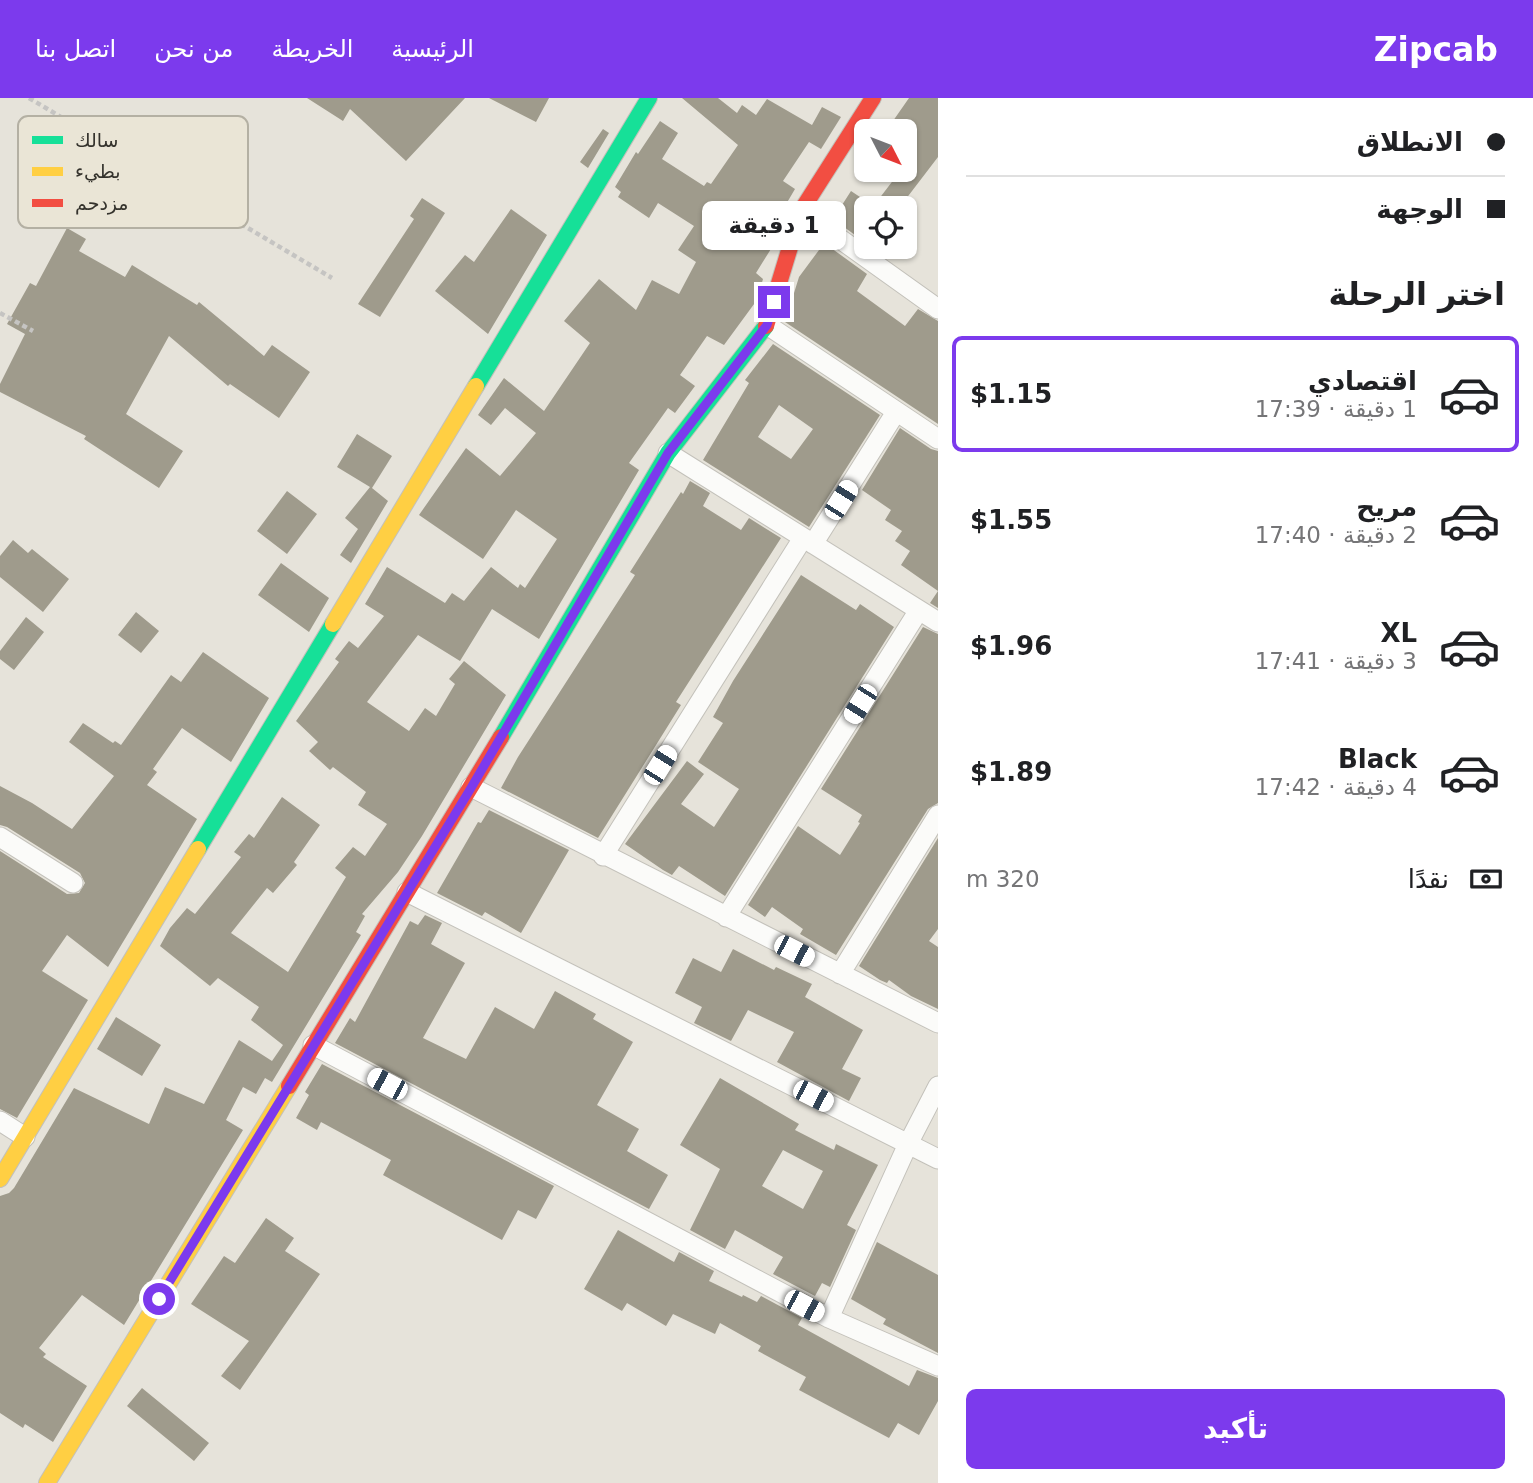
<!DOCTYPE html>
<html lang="ar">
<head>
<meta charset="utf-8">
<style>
	:root { --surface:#fff; --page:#f2f2f2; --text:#202124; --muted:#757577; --line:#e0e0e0; --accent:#7c3aed }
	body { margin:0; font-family:"DejaVu Sans",Vazirmatn,sans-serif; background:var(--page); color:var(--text); direction:rtl; height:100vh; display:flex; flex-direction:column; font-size:26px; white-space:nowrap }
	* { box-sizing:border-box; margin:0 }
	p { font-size:23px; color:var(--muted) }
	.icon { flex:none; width:38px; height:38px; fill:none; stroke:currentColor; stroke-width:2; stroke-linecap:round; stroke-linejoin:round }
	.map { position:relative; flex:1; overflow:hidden; direction:ltr }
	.details { display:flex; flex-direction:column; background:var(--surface); width:595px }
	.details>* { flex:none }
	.banner { display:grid; align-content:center; height:154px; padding:0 28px; background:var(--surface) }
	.needle { width:46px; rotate:132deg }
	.buttons { position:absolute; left:854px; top:21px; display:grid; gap:14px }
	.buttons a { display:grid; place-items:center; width:63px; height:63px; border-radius:10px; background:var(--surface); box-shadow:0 2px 5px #0004; font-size:35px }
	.end { position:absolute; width:32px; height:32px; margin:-16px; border:9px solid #7c3aed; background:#fff; box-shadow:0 0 0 4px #fff }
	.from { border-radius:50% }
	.bubble { position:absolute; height:49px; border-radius:10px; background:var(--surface); box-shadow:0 2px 5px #0004; font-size:23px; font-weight:800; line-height:49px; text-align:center; direction:rtl }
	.car { position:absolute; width:21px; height:42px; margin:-21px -10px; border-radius:9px; box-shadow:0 0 5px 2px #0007; background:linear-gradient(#fff 24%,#345 0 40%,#fff 0 76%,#345 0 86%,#fff 0) }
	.banner b { display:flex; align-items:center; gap:24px; height:66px; font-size:26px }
	.banner b+b { border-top:2px solid var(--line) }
	.banner i { width:18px; height:18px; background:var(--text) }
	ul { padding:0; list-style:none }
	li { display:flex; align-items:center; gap:21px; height:116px; margin:0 14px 10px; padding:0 14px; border:4px solid transparent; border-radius:10px }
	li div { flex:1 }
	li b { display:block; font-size:26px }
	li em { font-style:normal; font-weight:800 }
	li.current { border-color:var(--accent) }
	li>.icon { width:63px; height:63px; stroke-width:1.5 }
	h2 { padding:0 28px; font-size:32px; line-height:84px }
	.pay { display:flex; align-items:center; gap:18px; height:77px; padding:0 28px; font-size:26px }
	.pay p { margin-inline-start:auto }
	.button { display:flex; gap:14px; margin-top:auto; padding:14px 28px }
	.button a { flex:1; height:80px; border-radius:10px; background:var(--accent); color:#fff; font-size:28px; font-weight:800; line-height:80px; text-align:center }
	header { display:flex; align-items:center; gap:42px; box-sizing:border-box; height:98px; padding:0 35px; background:var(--accent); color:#fff }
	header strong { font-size:33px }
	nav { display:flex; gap:38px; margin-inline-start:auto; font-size:24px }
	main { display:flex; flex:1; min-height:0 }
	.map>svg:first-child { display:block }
</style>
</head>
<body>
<header>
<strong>Zipcab</strong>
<nav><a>الرئيسية</a><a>الخريطة</a><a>من نحن</a><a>اتصل بنا</a></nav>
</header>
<main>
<section class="details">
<div class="banner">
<b><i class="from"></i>الانطلاق</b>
<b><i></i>الوجهة</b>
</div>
<h2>اختر الرحلة</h2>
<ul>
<li class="current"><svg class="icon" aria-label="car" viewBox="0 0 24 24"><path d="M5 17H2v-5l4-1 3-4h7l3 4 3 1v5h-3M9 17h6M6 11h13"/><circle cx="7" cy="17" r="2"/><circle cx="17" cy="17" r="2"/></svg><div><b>اقتصادي</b><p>1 دقيقة · 17:39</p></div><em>$1.15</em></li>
<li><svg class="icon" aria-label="car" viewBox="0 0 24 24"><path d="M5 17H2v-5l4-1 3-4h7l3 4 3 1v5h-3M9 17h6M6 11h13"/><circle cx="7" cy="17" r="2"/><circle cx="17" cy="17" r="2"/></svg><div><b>مريح</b><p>2 دقيقة · 17:40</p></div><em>$1.55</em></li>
<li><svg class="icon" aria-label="car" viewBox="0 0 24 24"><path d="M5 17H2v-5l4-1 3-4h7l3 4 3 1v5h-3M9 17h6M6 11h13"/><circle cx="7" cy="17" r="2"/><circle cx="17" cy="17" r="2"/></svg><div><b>XL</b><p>3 دقيقة · 17:41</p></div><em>$1.96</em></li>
<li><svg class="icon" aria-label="car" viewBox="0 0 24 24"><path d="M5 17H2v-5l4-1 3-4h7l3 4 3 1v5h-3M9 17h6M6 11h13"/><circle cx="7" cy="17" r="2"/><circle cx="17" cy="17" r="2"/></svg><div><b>Black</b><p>4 دقيقة · 17:42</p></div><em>$1.89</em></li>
</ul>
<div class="pay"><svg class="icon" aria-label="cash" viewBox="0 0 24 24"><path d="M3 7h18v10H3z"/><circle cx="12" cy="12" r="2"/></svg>نقدًا<p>320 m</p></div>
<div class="button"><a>تأكيد</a></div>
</section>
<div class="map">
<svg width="938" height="1385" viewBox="0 0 938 1385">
	<rect width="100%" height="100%" fill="#e6e3da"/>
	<path fill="#9f9b8c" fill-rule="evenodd" d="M307 0H465L406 63 350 11 343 23Z
		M489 0H549L536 24Z
		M682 0H718L737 15 742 7 756 17 767 1 812 27 822 9 841 19 821 51 809 44 783 83 795 91 785 108 774 146 756 175 763 181 757 202 724 247 707 238 680 277 695 288 675 315 668 310 629 365 639 372 539 541 492 511 460 563 418 537 367 604 409 633 425 610 436 618 455 586 449 581 464 563 506 597 422 738 398 774 362 816 365 818 356 834 361 837 272 984 265 980 256 996 243 989 226 1022 243 1032 124 1227 82 1197 39 1250 46 1256 43 1259 87 1288 53 1344 25 1326 23 1330 0 1315V1098L9 1095 14 1090 74 990 149 1026 165 989 204 1006 239 942 272 963 283 947 251 922 259 909 218 880 210 888 160 848 170 830 187 810 195 816 241 759 234 754 249 736 254 740 282 699 320 727 294 764 297 767 273 795 267 790 231 835 288 874 346 779 335 770 353 749 365 758 387 726 358 707 366 694 333 669 330 672 309 653 318 644 296 623 339 564 335 561 349 543 358 550 384 518 365 506 387 469 445 505 452 495 464 503 491 469 518 490 520 486 525 490 557 441 516 412 483 461 419 417 466 350 500 378 536 335 505 310 491 327 478 317 504 280 544 313 590 245 564 223 599 181 636 212 652 182 679 196 696 164 678 152 694 128 658 105 649 120 618 99 621 94 615 89 636 54 638 56 660 23 678 35 662 61 704 88 707 84 711 86 738 47Z
		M909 0H938V59L899 110H872L901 72H905V33H886Z
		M603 31 609 35 588 70 580 64Z
		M851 93 866 103V145L833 121Z
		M422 100 445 115 380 219 358 206 414 121 410 118Z
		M511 111 547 137 488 236 435 193 465 157 474 164Z
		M67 130 86 141 79 153 125 179 132 167 197 207 199 204 264 258 272 247 310 274 279 320 230 286 228 288 169 238 126 316 183 353 159 390 84 341 86 338 0 294V286L25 236 7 226 30 185 36 188Z
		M820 142 867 176 857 193 905 228 918 211 938 223V326L785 224 799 179 819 152 815 150Z
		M773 246 880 317 809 429 703 362 749 285 745 282ZM779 307 813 331 791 361 758 339Z
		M900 330 931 351 938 353V510L930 505 938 493 901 467 910 453 895 443 902 433 885 422 891 412 862 392Z
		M357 336 392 358 372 390 388 403 351 465 340 457 358 431 345 420 370 389 337 369Z
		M690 383 710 395 703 408 741 432 749 420 781 440 676 604 681 607 598 740 501 690 518 659 635 477 630 474 681 394 683 396Z
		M287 393 317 416 287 456 257 433Z
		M13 442 28 455 32 451 69 481 43 514 0 479V458Z
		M281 465 329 500 309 534 258 497Z
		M801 477 856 512 860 506 894 529 725 798 679 768 672 777 663 772 625 746 687 663 704 676 681 706 714 729 739 691 698 664 723 625 713 619 733 583Z
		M136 514 159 533 141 555 118 537Z
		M26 519 44 534 14 572 0 561V553Z
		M923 529 938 536V705L928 711 836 857 800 836 803 831 772 809 765 819 748 807 798 728 840 757 860 725 858 724 862 717 821 691Z
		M203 554 269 600 231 664 182 630 153 671 157 674 147 687 197 721 108 869 67 837 42 873 88 902 17 1020 0 1011V753L67 796 79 795 85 785 80 775 7 729 0 727V688L32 705 72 731 114 678 69 644 83 625 113 645 115 643 121 647 171 577 181 584Z
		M489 712 569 752 521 835 485 814 482 818 437 795 478 724 481 725Z
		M938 740V831L929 843 938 849V911L911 898 889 882 887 885 880 882 859 868Z
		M425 817 442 825 431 846 465 865 423 940 466 961 495 909 534 931 555 893 596 916 593 921 633 944 597 1007 639 1031 627 1053 668 1077 649 1111 335 945 350 920 355 924 410 823 418 827Z
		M733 851 774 872 776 869 812 886 805 899 863 932 842 971 861 980 849 1003 777 964 794 934 748 912 731 943 694 925 702 909 675 895 693 860 721 874Z
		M116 919 161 947 142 978 97 951Z
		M322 966 554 1088 536 1121 518 1112 502 1142 383 1077 391 1062 321 1024 317 1032 296 1020 309 997 305 994Z
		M720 980 799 1026 795 1032 834 1052 836 1046 878 1067 847 1127 856 1132 830 1189 822 1185 815 1198 773 1176 783 1159 735 1132 725 1151 690 1132 720 1071 680 1047ZM783 1052 823 1073 803 1111 762 1088Z
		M266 1120 294 1140 285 1153 320 1176 240 1292 221 1278 249 1243 191 1206 224 1158 235 1165Z
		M618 1132 674 1164 679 1154 714 1173 709 1183 742 1199 743 1197 757 1204 761 1198 802 1220 798 1227 909 1288 917 1272 938 1280V1303L919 1337 898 1325 889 1340 799 1292 806 1279 758 1253 761 1248 720 1225 715 1236 673 1216 666 1228 627 1205 622 1213 584 1191Z
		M877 1144 938 1177V1255L883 1226 886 1221 851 1201Z
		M142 1290 209 1345 194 1363 127 1308Z"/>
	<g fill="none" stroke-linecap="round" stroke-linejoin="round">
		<defs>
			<path id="street" d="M801 113 938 211
				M767 227 938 341
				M668 355 938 524
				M813 446 896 314
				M471 689 938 925
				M0 739 73 785
				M603 758 803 440
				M407 794 938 1061
				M726 819 919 512
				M840 876 938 717
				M313 947 829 1220 938 1268
				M0 1023 25 1039
				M829 1220 908 1046 938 988"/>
			<path id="fast" d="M476 288 649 0
				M501 639 668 355 766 228
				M198 751 333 526"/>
			<path id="slow" d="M333 526 476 288
				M0 1081 198 751
				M47 1385 289 988"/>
			<path id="jam" d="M766 228 801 113 873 0
				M289 988 501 639"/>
		</defs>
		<use href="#street" stroke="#c3c1ba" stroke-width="21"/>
		<use href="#fast" stroke="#c3c1ba" stroke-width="18"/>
		<use href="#slow" stroke="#c3c1ba" stroke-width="18"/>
		<use href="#jam" stroke="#c3c1ba" stroke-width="18"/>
		<path stroke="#c5c4c2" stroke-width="4.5" stroke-dasharray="5 3.5" stroke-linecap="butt" d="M29 0 332 180
			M0 215 33 233"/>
		<use href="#street" stroke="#fbfbf9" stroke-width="19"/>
		<use href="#fast" stroke="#16e098" stroke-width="16"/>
		<use href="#slow" stroke="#ffcf43" stroke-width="16"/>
		<use href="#jam" stroke="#f24e42" stroke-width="16"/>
	</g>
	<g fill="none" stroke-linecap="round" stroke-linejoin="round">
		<path stroke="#7c3aed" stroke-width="9" d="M159 1201 471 690 668 355 767 227 774 204"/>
	</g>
	<rect x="18" y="18" width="230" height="112" rx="10" fill="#eae5d6" stroke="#b4b0a3" stroke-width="2"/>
	<rect x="32" y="38" width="31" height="8" fill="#16e098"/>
	<rect x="32" y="69" width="31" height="9" fill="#ffcf43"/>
	<rect x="32" y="101" width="31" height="8" fill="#f24e42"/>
	<g font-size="19" fill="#35332d">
		<text x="75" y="49">سالك</text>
		<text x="75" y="80">بطيء</text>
		<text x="75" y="112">مزدحم</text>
	</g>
</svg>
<div class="buttons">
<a><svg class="needle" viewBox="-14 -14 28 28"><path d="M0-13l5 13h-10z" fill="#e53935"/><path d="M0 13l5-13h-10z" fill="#757577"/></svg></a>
<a><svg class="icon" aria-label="locate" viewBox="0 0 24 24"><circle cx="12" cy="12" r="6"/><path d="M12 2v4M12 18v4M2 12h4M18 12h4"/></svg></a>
</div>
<i class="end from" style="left:159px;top:1201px"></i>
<i class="end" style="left:774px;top:204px"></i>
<div class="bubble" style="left:702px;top:103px;width:144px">1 دقيقة</div>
<i class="car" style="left:841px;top:402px;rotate:32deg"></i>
<i class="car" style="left:860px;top:606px;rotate:212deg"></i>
<i class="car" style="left:660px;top:667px;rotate:32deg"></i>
<i class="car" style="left:794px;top:853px;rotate:117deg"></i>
<i class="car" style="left:387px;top:986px;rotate:298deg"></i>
<i class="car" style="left:813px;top:998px;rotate:117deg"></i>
<i class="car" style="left:804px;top:1208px;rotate:118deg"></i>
</div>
</main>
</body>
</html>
